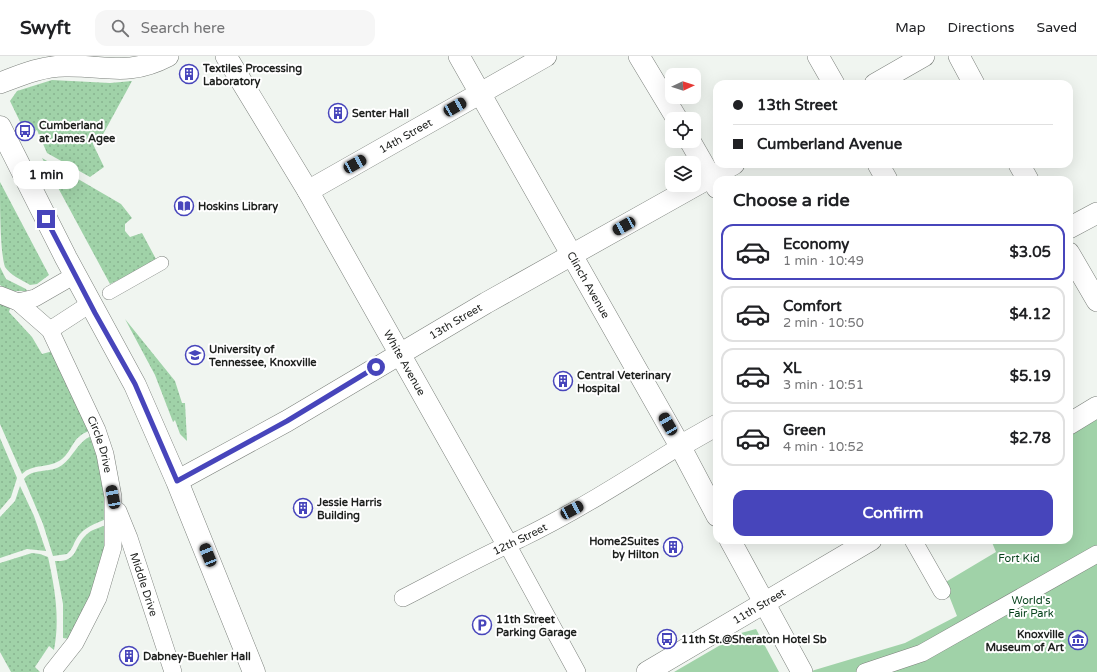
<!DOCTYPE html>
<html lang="en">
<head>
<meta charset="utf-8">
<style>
	:root { --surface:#fff; --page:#f6f6f6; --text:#202124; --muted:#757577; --line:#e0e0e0; --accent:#4745bb }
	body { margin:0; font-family:"Varela Round",sans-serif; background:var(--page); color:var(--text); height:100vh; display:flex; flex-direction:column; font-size:15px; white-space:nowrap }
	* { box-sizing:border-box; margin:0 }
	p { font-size:13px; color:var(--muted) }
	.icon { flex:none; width:22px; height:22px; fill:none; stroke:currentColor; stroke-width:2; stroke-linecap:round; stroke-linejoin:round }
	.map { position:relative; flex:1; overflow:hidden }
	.drawer { position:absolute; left:713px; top:120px; width:360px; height:368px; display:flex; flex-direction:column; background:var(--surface); border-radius:12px; box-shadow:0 4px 16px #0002 }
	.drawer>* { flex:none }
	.guide { position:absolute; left:713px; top:24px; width:360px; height:88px; border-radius:12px; box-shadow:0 4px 16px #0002; display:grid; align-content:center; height:88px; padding:0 20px; background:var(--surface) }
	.needle { width:26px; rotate:86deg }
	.tools { position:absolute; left:665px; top:12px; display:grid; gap:8px }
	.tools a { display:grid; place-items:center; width:36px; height:36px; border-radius:8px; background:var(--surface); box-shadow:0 4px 16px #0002; font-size:20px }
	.end { position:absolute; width:18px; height:18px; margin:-9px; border:5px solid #4745bb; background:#fff; box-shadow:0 0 0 2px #fff }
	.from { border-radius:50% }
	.bubble { position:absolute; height:28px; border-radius:12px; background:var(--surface); box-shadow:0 4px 16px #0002; font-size:13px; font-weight:700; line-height:28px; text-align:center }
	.car { position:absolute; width:12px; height:24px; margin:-12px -6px; border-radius:5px; box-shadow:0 0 3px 1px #0007; background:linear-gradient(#222 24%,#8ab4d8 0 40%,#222 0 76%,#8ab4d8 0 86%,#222 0) }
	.guide b { display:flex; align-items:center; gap:14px; height:38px; font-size:15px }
	.guide b+b { border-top:1px solid var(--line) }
	.guide i { width:10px; height:10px; background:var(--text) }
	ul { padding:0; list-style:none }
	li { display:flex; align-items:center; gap:12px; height:56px; margin:0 8px 6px; padding:0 12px; border:2px solid var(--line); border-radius:12px }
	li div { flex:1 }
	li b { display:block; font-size:15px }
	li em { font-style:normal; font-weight:700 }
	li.on { border-color:var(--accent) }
	li>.icon { width:36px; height:36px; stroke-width:1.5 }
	h2 { padding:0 20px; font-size:18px; line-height:48px }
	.primary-button { display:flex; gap:8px; margin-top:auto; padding:8px 20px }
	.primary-button a { flex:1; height:46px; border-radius:12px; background:var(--accent); color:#fff; font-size:16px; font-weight:700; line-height:46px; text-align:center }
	header { display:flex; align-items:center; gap:24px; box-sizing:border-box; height:56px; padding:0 20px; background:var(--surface); border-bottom:1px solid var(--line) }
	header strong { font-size:19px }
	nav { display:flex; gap:22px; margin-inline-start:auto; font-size:14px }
	.search { width:280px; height:36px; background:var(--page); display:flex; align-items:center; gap:10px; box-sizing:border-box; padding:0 14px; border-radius:12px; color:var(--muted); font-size:15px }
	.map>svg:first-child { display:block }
</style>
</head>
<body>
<header>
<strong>Swyft</strong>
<div class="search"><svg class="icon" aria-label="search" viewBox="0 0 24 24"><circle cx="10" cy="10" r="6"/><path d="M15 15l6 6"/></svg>Search here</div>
<nav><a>Map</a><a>Directions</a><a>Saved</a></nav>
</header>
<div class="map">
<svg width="1097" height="616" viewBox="0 0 1097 616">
	<defs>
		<pattern id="grass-dots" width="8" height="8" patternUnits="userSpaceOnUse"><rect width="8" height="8" fill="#a0d2a8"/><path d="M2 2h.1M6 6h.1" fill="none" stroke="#89b490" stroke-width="1.8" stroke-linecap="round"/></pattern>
	</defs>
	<rect width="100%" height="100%" fill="#f0f5f0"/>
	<path fill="url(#grass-dots)" d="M52 24 110 27 132 25 101 82 96 81 93 88 104 111 90 121 47 97 37 74 33 76V77L25 76 10 45 17 35Z
		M42 102 121 148 132 162 125 168V175L130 181 142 177 157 205 110 228Z
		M0 126 49 219 37 228 30 229C22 224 10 219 5 211 0 196 0 146 0 126Z
		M0 211 6 223 26 233 27 235H8L0 229Z
		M0 244 11 249 9 256 32 281 42 298 53 295 89 375C72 381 73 394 62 403 49 413 33 407 22 418L0 368Z
		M125 263 175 325 182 347H185L187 385 180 378 175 364 173 366 155 319Z
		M91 380C101 407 105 435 106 463 95 468 84 471 77 482 73 488 73 493 67 498L53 500 43 468 24 423C33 412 48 417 59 411 73 403 76 387 91 380Z
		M0 382 17 422 11 441 0 454Z
		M20 430 34 460 46 495 27 493 0 502V461L15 445Z
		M106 469C105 513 88 545 69 583L63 582V548L55 505C79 506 73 491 86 479 92 473 99 472 106 469Z
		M32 497 40 498 48 501C55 533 60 562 54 594L49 590 35 611 40 616H11L0 596V507Z"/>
	<path fill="#a0d2a8" d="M1097 363V616H808L905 587 957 560 944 527 996 496 991 484H1069V380Z
		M756 573 779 616H674L741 577Z"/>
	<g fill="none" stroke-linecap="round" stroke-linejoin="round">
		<defs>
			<path id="pedestrian" d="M109 237 162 207"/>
			<g id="minor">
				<path id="s1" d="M0 239 18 246 50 274 97 374 105 398 113 441V491L98 542 75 587 52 616"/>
				<path d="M18 246 35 242 75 219"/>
				<path d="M50 274 90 248"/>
				<path id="s2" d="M118 455 129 482 173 616"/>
				<path d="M913 484 942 535"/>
				<path d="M507 488 577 616"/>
				<path id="s3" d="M403 542C442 522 480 501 520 483 574 457 629 422 680 390"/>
				<path d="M865 616 922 597 1097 498"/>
			</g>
			<g id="tertiary">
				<path id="s4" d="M226 0 308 135 507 488"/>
				<path id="s5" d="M459 0 680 390 717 460"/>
				<path d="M639 0 677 63"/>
				<path d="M818 0 834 28"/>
				<path d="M959 0 974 28"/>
				<path d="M0 27C21 19 42 10 65 10 106 9 128 21 168 0"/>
				<path d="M875 28 924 0"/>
				<path d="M690 85 717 132"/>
				<path d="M878 108 887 124"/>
				<path d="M1019 108 1028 124"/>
				<path id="s6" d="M308 135 546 0"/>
				<path d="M1069 172 1097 157"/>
				<path d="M1069 197 1097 245"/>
				<path d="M1069 368 1097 351"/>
				<path d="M680 390 717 369"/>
				<path id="s7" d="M177 425 287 365 486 247 734 108"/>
				<path d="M730 484 802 616"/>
				<path id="s8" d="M647 616 871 484"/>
			</g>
			<path id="secondary" d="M0 71 66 202 135 329 177 425 254 616"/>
		</defs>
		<use href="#pedestrian" stroke="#7c817c" stroke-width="14"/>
		<use href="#minor" stroke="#7c817c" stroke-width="18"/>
		<use href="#tertiary" stroke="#7c817c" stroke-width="22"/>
		<use href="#secondary" stroke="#7c817c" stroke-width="23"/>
		<use href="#pedestrian" stroke="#fff" stroke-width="13"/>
		<use href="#minor" stroke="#fff" stroke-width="17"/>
		<use href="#tertiary" stroke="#fff" stroke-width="21"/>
		<use href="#secondary" stroke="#fff" stroke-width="22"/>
	</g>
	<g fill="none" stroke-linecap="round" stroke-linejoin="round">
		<path stroke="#4745bb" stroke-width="5" d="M46 163 95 257 135 328 177 425 287 365 376 311"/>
	</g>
	<defs>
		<symbol id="building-ring" viewBox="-11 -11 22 22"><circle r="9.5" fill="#fff" stroke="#4745bb" stroke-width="1.5"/><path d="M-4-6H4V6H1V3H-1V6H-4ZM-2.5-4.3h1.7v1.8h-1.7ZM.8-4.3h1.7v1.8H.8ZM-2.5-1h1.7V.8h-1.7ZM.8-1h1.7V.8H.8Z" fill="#4745bb"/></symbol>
		<symbol id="bus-ring" viewBox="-11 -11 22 22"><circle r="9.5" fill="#fff" stroke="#4745bb" stroke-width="1.5"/><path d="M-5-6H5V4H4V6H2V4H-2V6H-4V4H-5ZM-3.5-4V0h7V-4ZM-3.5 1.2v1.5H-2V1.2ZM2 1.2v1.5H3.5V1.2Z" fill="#4745bb"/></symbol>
		<symbol id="library-ring" viewBox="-11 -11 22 22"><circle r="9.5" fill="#fff" stroke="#4745bb" stroke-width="1.5"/><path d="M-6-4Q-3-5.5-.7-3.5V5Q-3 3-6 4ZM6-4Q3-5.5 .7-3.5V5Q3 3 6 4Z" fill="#4745bb"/></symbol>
		<symbol id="university-ring" viewBox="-11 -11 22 22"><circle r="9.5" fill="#fff" stroke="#4745bb" stroke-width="1.5"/><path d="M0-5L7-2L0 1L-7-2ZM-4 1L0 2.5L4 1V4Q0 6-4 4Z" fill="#4745bb"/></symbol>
		<symbol id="parking-ring" viewBox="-11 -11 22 22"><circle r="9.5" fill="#fff" stroke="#4745bb" stroke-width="1.5"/><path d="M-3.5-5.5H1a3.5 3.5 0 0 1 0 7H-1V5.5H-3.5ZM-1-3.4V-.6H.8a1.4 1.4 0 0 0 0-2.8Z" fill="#4745bb"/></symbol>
		<symbol id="museum-ring" viewBox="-11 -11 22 22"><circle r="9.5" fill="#fff" stroke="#4745bb" stroke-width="1.5"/><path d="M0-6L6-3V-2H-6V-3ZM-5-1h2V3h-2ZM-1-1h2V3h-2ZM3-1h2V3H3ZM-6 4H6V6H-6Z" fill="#4745bb"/></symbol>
	</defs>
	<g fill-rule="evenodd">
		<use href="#building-ring" x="178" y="7" width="22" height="22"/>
		<use href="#building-ring" x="327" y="46" width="22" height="22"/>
		<use href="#bus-ring" x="14" y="64" width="22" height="22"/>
		<use href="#library-ring" x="173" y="139" width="22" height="22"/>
		<use href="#university-ring" x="184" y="288" width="22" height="22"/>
		<use href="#building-ring" x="552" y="314" width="22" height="22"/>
		<use href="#building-ring" x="292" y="441" width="22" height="22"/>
		<use href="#building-ring" x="662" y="480" width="22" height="22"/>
		<use href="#parking-ring" x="471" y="558" width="22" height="22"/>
		<use href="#bus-ring" x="656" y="572" width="22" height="22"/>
		<use href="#museum-ring" x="1067" y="573" width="22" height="22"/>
		<use href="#building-ring" x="118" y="589" width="22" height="22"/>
	</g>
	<g text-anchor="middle" stroke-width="4" stroke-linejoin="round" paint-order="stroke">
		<g font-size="11" font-weight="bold" fill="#1e201e" stroke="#fff" text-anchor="start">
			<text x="203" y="16">Textiles Processing<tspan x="203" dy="13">Laboratory</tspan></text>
			<text x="352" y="61">Senter Hall</text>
			<text x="39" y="73">Cumberland<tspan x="39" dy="13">at James Agee</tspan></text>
			<text x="198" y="154">Hoskins Library</text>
			<text x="209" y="297">University of<tspan x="209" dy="13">Tennessee, Knoxville</tspan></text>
			<text x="577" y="323">Central Veterinary<tspan x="577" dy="13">Hospital</tspan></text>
			<text x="317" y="450">Jessie Harris<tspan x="317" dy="13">Building</tspan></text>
			<text x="659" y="489" text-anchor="end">Home2Suites<tspan x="659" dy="13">by Hilton</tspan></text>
			<text x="496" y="567">11th Street<tspan x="496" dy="13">Parking Garage</tspan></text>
			<text x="1064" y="582" text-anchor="end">Knoxville<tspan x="1064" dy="13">Museum of Art</tspan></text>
			<text x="681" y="587">11th St.@Sheraton Hotel Sb</text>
			<text x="143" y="604">Dabney-Buehler Hall</text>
		</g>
		<g font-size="11" fill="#1e201e" stroke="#fff">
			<text dy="4" stroke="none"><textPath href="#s6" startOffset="112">14th Street</textPath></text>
			<text dy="4" stroke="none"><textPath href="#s5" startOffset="263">Clinch Avenue</textPath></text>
			<text dy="4" stroke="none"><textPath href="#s7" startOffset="321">13th Street</textPath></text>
			<text dy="4" stroke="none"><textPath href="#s4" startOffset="355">White Avenue</textPath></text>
			<text dy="4" stroke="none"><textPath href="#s1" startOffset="187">Circle Drive</textPath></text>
			<text dy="4" stroke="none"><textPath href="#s3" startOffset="131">12th Street</textPath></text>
			<text dy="4" stroke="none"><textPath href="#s2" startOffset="78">Middle Drive</textPath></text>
			<text dy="4" stroke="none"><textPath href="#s8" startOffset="130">11th Street</textPath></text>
		</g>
		<g font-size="11" fill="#07431c" stroke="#fff">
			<text x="1019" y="506">Fort Kid</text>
			<text x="1031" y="548">World's<tspan x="1031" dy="13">Fair Park</tspan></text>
		</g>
	</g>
</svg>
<div class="tools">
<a><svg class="needle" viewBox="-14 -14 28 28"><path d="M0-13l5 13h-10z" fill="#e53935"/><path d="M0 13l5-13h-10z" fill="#757577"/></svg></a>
<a><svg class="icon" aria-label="locate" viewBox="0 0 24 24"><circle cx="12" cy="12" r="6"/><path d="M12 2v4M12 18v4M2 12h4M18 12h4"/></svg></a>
<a><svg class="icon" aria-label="layers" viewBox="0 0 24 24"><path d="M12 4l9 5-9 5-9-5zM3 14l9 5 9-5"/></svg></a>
</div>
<i class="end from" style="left:376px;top:311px"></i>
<i class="end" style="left:46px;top:163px"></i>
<div class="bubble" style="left:13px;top:105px;width:66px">1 min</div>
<i class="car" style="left:455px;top:51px;rotate:60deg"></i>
<i class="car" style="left:355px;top:108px;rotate:61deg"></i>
<i class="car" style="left:624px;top:170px;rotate:241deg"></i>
<i class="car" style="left:668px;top:368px;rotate:330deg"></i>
<i class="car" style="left:113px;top:441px;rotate:349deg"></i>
<i class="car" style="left:572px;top:454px;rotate:62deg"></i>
<i class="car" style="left:208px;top:499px;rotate:338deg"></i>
<div class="guide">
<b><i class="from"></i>13th Street</b>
<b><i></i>Cumberland Avenue</b>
</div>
<section class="drawer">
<h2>Choose a ride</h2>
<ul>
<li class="on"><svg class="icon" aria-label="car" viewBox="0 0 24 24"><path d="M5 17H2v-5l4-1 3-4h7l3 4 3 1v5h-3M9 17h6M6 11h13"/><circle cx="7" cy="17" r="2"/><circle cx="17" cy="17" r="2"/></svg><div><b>Economy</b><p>1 min · 10:49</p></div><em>$3.05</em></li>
<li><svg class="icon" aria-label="car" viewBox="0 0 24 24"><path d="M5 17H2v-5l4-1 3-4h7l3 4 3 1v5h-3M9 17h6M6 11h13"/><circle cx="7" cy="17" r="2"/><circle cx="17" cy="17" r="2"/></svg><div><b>Comfort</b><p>2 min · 10:50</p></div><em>$4.12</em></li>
<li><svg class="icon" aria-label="car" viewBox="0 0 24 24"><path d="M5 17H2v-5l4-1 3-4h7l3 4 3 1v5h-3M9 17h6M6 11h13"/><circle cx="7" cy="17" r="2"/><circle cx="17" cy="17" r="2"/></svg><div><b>XL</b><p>3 min · 10:51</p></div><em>$5.19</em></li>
<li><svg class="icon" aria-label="car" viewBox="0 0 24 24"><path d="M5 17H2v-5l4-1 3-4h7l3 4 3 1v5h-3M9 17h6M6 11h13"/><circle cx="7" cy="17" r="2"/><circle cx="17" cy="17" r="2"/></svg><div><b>Green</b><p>4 min · 10:52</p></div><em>$2.78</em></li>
</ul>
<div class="primary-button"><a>Confirm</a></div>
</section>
</div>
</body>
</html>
